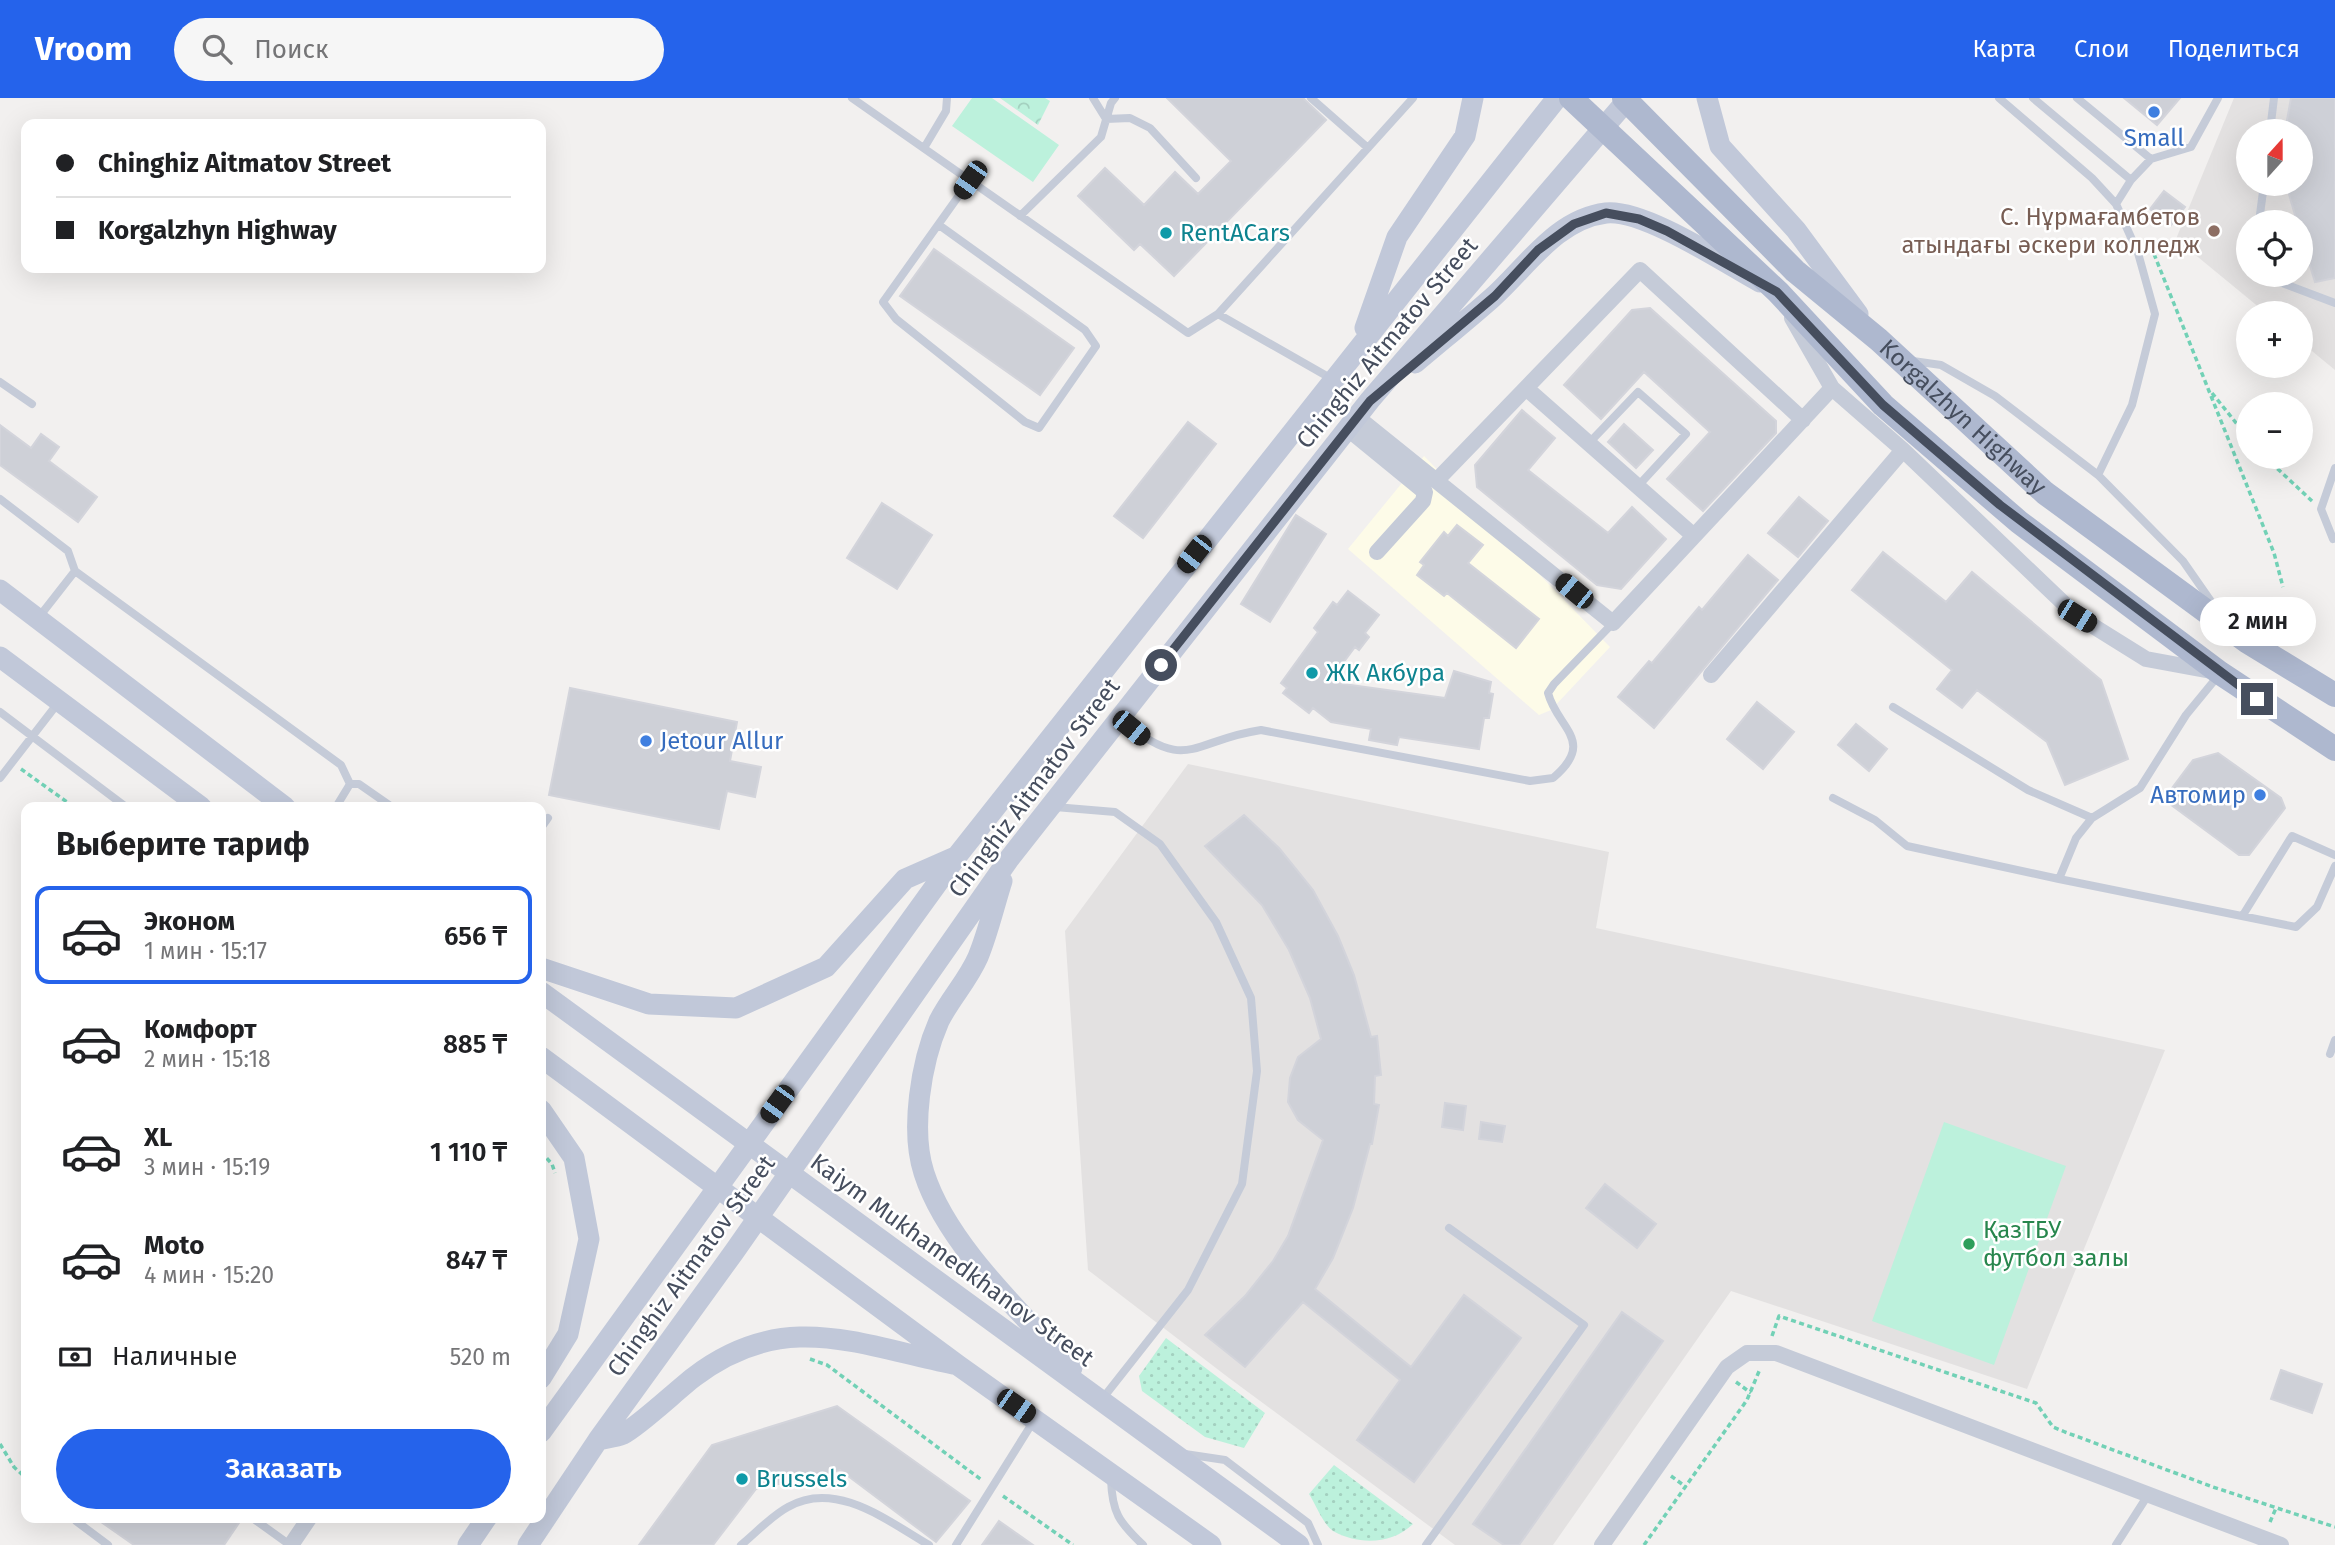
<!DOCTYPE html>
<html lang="ru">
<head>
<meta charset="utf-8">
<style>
	:root { --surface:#fff; --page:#f6f6f6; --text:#202124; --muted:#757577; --line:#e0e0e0; --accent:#2563eb }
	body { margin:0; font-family:"Fira Sans",sans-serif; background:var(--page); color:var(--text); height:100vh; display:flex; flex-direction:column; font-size:26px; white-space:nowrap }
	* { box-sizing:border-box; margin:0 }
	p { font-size:23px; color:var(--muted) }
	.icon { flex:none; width:38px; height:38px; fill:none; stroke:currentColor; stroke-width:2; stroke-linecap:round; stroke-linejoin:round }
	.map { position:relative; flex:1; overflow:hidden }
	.side { position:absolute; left:21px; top:704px; width:525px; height:721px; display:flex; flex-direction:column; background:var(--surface); border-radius:14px; box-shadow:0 7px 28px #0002 }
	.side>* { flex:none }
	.hud { position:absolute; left:21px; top:21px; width:525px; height:154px; border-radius:14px; box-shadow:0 7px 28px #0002; display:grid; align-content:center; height:154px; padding:0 35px; background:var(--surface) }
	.needle { width:46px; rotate:21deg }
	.buttons { position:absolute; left:2236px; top:21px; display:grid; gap:14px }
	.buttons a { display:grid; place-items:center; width:77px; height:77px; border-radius:50%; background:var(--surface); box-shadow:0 7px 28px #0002; font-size:35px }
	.end { position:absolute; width:32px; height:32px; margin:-16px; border:9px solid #464e5e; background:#fff; box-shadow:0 0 0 4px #fff }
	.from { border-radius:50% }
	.bubble { position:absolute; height:49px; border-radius:24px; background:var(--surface); box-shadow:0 7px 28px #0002; font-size:23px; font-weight:600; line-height:49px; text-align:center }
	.car { position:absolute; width:21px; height:42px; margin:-21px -10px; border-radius:9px; box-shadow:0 0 5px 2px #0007; background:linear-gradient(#222 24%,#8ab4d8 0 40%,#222 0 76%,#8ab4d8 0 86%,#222 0) }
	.hud b { display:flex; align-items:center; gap:24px; height:66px; font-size:26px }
	.hud b+b { border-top:2px solid var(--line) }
	.hud i { width:18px; height:18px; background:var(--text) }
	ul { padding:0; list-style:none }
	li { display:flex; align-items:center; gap:21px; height:98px; margin:0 14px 10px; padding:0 21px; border:4px solid transparent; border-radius:14px }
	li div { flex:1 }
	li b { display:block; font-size:26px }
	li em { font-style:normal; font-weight:600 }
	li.on { border-color:var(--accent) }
	li>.icon { width:63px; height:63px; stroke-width:1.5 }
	h2 { padding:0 35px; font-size:32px; line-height:84px }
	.pay { display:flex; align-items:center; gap:18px; height:77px; padding:0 35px; font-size:26px }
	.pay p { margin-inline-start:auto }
	.primary-button { display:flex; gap:14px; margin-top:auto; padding:14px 35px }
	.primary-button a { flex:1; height:80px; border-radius:42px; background:var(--accent); color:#fff; font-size:28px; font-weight:600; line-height:80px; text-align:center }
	header { display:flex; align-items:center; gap:42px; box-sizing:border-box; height:98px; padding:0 35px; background:var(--accent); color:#fff }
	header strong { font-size:33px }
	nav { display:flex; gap:38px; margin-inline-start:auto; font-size:24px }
	.search { width:490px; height:63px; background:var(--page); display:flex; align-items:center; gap:18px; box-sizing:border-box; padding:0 24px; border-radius:38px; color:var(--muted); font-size:26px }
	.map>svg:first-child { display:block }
</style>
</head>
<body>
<header>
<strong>Vroom</strong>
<div class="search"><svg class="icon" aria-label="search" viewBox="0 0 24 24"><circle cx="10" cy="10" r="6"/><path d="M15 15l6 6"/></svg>Поиск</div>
<nav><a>Карта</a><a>Слои</a><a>Поделиться</a></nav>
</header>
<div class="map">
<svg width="2335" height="1447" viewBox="0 0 2335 1447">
	<defs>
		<pattern id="grass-dots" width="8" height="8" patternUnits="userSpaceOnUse" patternTransform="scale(1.75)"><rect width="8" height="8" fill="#bcf1dc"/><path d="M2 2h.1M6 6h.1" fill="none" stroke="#a3d0bf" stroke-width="1.8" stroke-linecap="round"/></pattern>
		<pattern id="park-crowns" width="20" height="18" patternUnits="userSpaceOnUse" patternTransform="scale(1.75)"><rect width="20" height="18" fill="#bcf1dc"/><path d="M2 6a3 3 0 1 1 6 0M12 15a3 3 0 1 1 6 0" fill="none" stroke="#a3d0bf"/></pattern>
	</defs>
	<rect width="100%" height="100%" fill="#f2f0ef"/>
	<path fill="#fdfbe8" d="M1424 358 1610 549 1551 612 1539 617 1348 451Z"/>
	<path fill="#e3e1e1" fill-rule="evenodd" d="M2234 0H2335V272L2301 244V215H2266L2176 141ZM2249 33H2301V86H2249ZM2249 124H2301V177H2249Z
		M1188 666 1609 754 1596 830 2165 952 2027 1291 1731 1193 1553 1447H1455L1229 1280 1088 1172 1065 833Z"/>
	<path fill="url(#grass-dots)" d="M1166 1240 1265 1315 1244 1350 1205 1339 1142 1293 1139 1278Z
		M1334 1367 1413 1426C1391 1447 1358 1447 1333 1433 1323 1426 1316 1407 1309 1396Z"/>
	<path fill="url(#park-crowns)" d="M1000 0H1045L1050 3 1038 27Z"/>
	<path fill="#bcf1dc" d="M972 0H992L1059 47 1033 84 952 28Z
		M1944 1024 2066 1068 1994 1267 1872 1223Z"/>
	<path fill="#ced0d7" stroke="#d3d4db" stroke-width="2" d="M1167 0H1303L1326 22 1174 178 1140 146 1134 152 1078 98 1105 70 1144 107 1175 74 1198 96 1231 63Z
		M2124 0H2180L2157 27Z
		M2291 0H2335V180L2315 184 2301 138V124H2297L2286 86H2301V33H2285Z
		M2164 93 2185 109 2171 127 2150 111Z
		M934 151 1074 250 1040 297 900 198Z
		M1650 210 1776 323V335L1703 413 1667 381 1710 334 1644 274 1601 321 1564 287 1632 212Z
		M1522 312 1555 340 1528 372 1608 435 1632 409 1666 441 1621 491 1597 487 1477 389 1475 367Z
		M1188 324 1216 346 1143 440 1114 418Z
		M1624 326 1653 352 1636 370 1608 344Z
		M0 327 31 350 41 336 59 349 49 363 97 399 78 424 0 367Z
		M1799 399 1828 423 1798 459 1768 435Z
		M882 405 932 437 897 491 847 460Z
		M1296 417 1326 436 1270 524 1241 506Z
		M1457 427 1483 447 1468 465 1539 521 1516 550 1447 495 1444 498 1417 477 1424 467 1420 464 1444 434 1448 438Z
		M1883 454 1946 504 1972 474 2101 582 2128 661 2065 687 2047 644 1977 592 1962 610 1937 591 1952 572 1852 492Z
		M1748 457 1778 482 1654 630 1618 599 1649 563 1652 565 1699 509 1702 512Z
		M1348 493 1379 517 1365 535 1369 539 1359 552 1355 549 1329 584 1445 600 1454 573 1491 584 1489 595 1493 596 1489 620H1484L1479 651 1399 639 1397 647 1369 642 1371 631 1331 624 1313 610 1309 615 1283 595 1287 590 1281 585 1318 534 1314 530 1333 504 1337 507Z
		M570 590 737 624 730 663 761 669 755 699 727 693 719 731 549 697Z
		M1757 604 1794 634 1763 671 1727 641Z
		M1856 626 1887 651 1869 673 1838 647Z
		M2218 655 2281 700 2285 710 2249 757H2239L2170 706 2166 698 2193 662Z
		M1244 717 1279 750 1313 792 1338 838 1354 877 1371 939 1377 938 1381 977 1375 978 1374 1006 1379 1007 1372 1046H1370L1353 1110 1333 1160 1315 1191 1411 1269 1464 1197 1521 1240 1414 1384 1357 1342 1400 1282 1303 1204 1245 1269 1205 1237 1245 1198 1273 1163 1288 1138 1323 1042 1298 1022 1288 1004 1290 980 1298 959 1321 941 1310 900 1289 852 1262 807 1205 748Z
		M1445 1005 1466 1008 1463 1032 1442 1029Z
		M1481 1024 1505 1028 1502 1044 1479 1041Z
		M1605 1086 1656 1126 1637 1150 1586 1110Z
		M1622 1214 1663 1243 1519 1447H1504L1473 1426Z
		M2281 1272 2322 1286 2312 1315 2271 1301Z
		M837 1308 970 1403 936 1444 840 1372 756 1391 713 1447H639L712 1347Z
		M94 1419H243L224 1447H134Z
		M999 1423 1033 1447H982Z"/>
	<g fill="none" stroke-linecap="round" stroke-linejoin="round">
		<path stroke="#72d1b6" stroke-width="3.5" stroke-dasharray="5 3.5" stroke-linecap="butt" d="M2154 156 2274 455 2283 489
			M2212 295 2249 341
			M2265 359 2312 403
			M21 671 74 709
			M541 1054 552 1066 555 1075
			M1772 1238 1779 1218 2036 1305 2053 1329 2065 1334 2213 1389 2335 1429
			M810 1261 827 1267 983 1383
			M1736 1284 1751 1295
			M0 1346 14 1369 26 1380
			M1671 1378 1686 1389
			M1003 1398 1073 1447
			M2270 1424 2276 1410
			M1644 1447 1747 1302 1760 1271"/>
		<path stroke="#c5cbd8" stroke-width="8" d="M852 0 1188 235 1218 216 1332 281
			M1093 0 1106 21 1130 20 1150 30 1196 80
			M1311 0 1368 50
			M1999 0 2092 80 2116 106
			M2033 0 2131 82
			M2077 0 2151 61
			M2270 33 2274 0
			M924 50 946 13 947 0
			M1020 118 1101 39 1111 5 1115 0
			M2259 124 2264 86
			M939 127 1085 232 1096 248 1039 330 1025 324 896 221 883 204 970 82
			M2275 177 2277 183 2335 205
			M1218 216 1413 0
			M1913 263 1941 267 1995 298 2098 377 2183 463 2215 509
			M0 284 32 306
			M1589 345 1638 294 1686 336 1638 388
			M2098 377 2132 307 2155 216 2138 155 2116 106 2131 82 2151 61 2191 49 2218 0
			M0 401 68 453 75 473 39 519
			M2333 441 2321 411 2335 370
			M75 473 341 667 350 686 336 709
			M2218 578 2186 617 2140 690 2092 720 2076 740 2059 781 2296 829 2317 809 2335 768
			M1893 609 2028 692 2092 720
			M0 614 126 709
			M1122 622C1187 677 1192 642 1261 632L1530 683 1553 680C1597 643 1557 630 1548 595L1554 586 1613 525
			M0 680 58 605
			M350 686H359L392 709
			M1833 700 1875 722 1907 748 2059 781
			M1055 709 1115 714 1160 746 1216 824 1251 900 1257 973 1242 1086 1188 1192 1103 1300
			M541 730 548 720
			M2243 817 2292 738 2335 757
			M2330 956 2335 942
			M1185 1356 1225 1362 1308 1425 1318 1447
			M1111 1381C1112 1415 1119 1424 1143 1447
			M251 1419 290 1447
			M76 1423 108 1447
			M741 1447C756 1435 771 1418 788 1409 836 1381 889 1424 929 1447
			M956 1447 1033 1324
			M1426 1447 1584 1227 1449 1130
			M2116 1447 2148 1397"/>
		<path stroke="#c5cbd8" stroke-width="16" d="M1792 220 1832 290 1903 352 2077 518 2146 561 2211 573
			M1526 290 1694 438
			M1357 319 1613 525 1832 290
			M1348 331 1425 394 1423 403 1377 454
			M1437 382 1640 172 1803 322
			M1711 577 1903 352
			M291 1447 310 1419
			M1602 1447 1727 1269 1747 1255H1776L2281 1447"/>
		<path stroke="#c1c8d9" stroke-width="21" d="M1707 0 1720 48 1796 132 1858 216
			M1365 230 1397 139 1465 38 1473 0
			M1415 265C1441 243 1467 222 1492 200 1526 170 1556 121 1606 115 1644 111 1725 165 1760 184
			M0 492 285 709
			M0 559 201 709
			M1002 783C994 808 988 835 978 859 968 882 950 901 939 923 921 964 910 1032 924 1075 947 1147 1022 1215 1072 1270
			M541 870 649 906 736 910 826 869 905 781 955 759
			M541 894 1299 1447
			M541 959 959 1268 1211 1447
			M541 1012 574 1060 589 1141 568 1236 541 1280
			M541 1334 957 758 1557 0
			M598 1342C606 1340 616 1339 623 1336 639 1328 677 1292 694 1279 783 1211 855 1246 953 1266
			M468 1447 487 1419
			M528 1447 598 1342 734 1154 1009 761 1370 302 1629 0"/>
		<g stroke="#aeb8cf" stroke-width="24">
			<path d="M1571 0 1778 194 1883 307 2019 424 2220 575 2335 651"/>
			<path id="s1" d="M1624 0 1795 173 1879 242 2045 395 2248 544 2335 597"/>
		</g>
	</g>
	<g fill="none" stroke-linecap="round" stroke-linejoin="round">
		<path stroke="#464e5e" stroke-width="9" d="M1161 567 1370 303 1495 198 1538 152 1574 126 1606 115 1639 121 1667 133 1777 194 1883 307 2000 407 2257 601"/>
	</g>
	<g fill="#3f7fe0" stroke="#fff" stroke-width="2.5">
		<circle cx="2154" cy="14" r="7"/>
		<circle cx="646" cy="643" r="7"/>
		<circle cx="2260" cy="697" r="7"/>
	</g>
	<circle fill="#8d6e63" stroke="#fff" stroke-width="2.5" cx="2214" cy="133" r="7"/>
	<g fill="#0f9aa8" stroke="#fff" stroke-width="2.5">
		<circle cx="1166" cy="135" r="7"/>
		<circle cx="1312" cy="575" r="7"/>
		<circle cx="742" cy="1381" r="7"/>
	</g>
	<circle fill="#2e9e5b" stroke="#fff" stroke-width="2.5" cx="1969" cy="1146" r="7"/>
	<g text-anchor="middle" stroke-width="5" stroke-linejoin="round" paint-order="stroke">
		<g font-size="24" fill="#366cbe" stroke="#fff">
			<text x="2154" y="48">Small</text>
			<text x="660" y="651" text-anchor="start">Jetour Allur</text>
			<text x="2246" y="705" text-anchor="end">Автомир</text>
		</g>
		<g font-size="24" fill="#785e54" stroke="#fff" text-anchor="end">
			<text x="2200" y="127">С. Нұрмағамбетов<tspan x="2200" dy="28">атындағы әскери колледж</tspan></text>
		</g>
		<g font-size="24" fill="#0d838f" stroke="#fff" text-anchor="start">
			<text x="1180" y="143">RentACars</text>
			<text x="1326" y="583">ЖК Акбура</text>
			<text x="756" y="1389">Brussels</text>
		</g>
		<g font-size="24" fill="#464e5e" stroke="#fff">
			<text transform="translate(1387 245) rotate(-50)" y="8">Chinghiz Aitmatov Street</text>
			<text dy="8" stroke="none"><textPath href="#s1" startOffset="466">Korgalzhyn Highway</textPath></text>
			<text transform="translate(1034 690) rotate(-53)" y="8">Chinghiz Aitmatov Street</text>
			<text transform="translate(952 1162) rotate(36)" y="8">Kaiym Mukhamedkhanov Street</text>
			<text transform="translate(691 1168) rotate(-54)" y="8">Chinghiz Aitmatov Street</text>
		</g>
		<g font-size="24" fill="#27864d" stroke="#fff" text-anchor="start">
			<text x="1983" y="1140">ҚазТБУ<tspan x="1983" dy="28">футбол залы</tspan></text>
		</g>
	</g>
</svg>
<div class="buttons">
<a><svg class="needle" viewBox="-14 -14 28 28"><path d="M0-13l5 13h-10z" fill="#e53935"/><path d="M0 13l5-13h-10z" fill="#757577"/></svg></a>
<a><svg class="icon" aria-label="locate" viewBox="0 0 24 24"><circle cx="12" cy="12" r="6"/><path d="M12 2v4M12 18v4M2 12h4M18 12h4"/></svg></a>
<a>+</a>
<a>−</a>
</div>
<i class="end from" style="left:1161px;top:567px"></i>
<i class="end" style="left:2257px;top:601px"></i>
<div class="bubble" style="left:2200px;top:499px;width:116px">2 мин</div>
<i class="car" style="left:970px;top:82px;rotate:215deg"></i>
<i class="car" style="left:1194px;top:456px;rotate:218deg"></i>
<i class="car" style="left:1574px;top:493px;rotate:309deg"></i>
<i class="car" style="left:2077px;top:518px;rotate:122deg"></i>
<i class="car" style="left:1131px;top:630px;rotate:129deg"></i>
<i class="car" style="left:777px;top:1006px;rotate:216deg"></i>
<i class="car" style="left:1016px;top:1308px;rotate:125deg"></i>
<div class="hud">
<b><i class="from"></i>Chinghiz Aitmatov Street</b>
<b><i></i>Korgalzhyn Highway</b>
</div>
<section class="side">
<h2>Выберите тариф</h2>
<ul>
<li class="on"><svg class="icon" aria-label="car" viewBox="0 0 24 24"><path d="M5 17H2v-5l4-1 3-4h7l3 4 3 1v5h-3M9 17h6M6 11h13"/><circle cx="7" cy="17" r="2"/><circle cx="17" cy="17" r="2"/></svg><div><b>Эконом</b><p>1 мин · 15:17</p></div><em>656 ₸</em></li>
<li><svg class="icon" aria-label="car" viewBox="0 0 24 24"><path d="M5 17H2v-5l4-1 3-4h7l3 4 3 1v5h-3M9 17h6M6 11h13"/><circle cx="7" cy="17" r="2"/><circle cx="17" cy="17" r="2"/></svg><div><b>Комфорт</b><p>2 мин · 15:18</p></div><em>885 ₸</em></li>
<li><svg class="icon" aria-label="car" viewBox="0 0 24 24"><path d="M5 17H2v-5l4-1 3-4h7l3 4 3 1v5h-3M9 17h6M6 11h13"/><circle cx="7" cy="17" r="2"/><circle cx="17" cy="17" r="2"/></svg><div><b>XL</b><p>3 мин · 15:19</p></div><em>1 110 ₸</em></li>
<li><svg class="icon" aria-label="car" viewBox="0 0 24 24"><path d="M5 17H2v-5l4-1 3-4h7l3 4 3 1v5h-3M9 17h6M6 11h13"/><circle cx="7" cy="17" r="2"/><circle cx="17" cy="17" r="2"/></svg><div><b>Moto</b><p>4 мин · 15:20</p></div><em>847 ₸</em></li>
</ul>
<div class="pay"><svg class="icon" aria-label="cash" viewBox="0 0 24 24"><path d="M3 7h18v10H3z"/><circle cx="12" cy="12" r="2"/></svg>Наличные<p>520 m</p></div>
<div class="primary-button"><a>Заказать</a></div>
</section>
</div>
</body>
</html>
